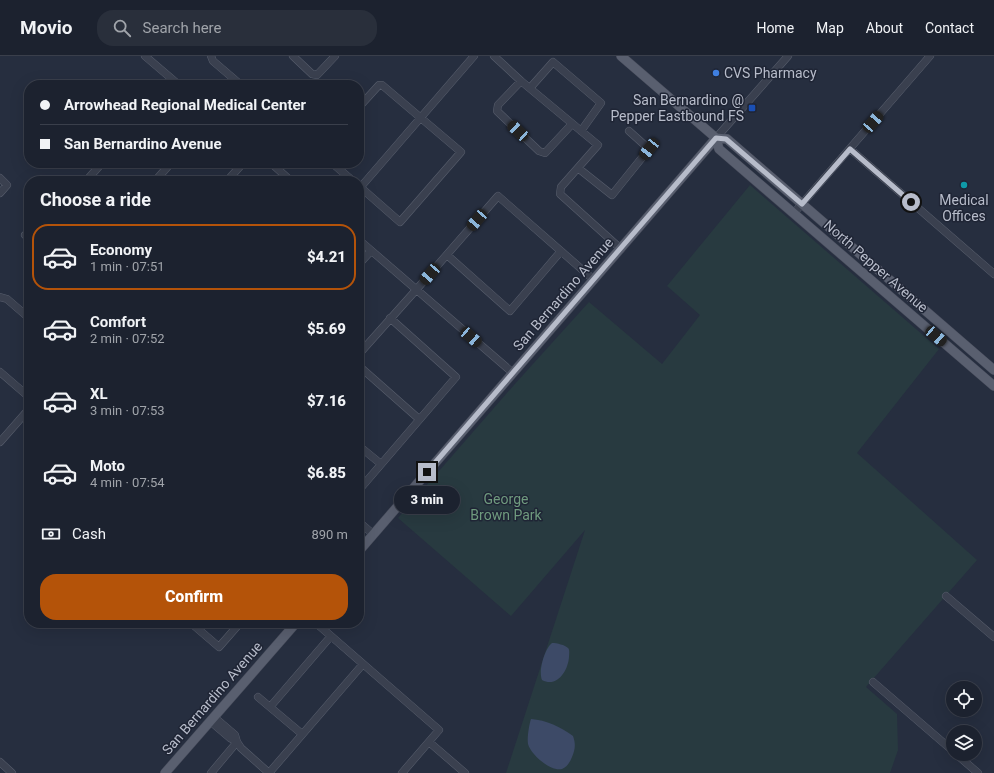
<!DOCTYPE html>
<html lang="en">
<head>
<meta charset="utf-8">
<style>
	:root { --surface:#1c222f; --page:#292f3b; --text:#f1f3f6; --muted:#a0a4aa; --line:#3a3f4b; --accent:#b45309 }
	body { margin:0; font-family:Roboto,sans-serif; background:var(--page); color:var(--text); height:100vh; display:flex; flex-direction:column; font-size:15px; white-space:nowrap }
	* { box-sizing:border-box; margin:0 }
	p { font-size:13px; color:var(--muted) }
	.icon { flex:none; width:22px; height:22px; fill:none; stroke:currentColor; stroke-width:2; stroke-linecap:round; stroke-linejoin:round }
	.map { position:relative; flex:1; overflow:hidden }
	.sheet { position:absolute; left:24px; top:120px; width:340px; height:452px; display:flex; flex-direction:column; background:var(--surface); border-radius:16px; box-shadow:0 4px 16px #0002,0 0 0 1px var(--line) }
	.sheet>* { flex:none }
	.banner { position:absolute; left:24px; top:24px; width:340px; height:88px; border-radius:16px; box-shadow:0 4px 16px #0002,0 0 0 1px var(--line); display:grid; align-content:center; height:88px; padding:0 16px; background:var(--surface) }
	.controls { position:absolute; left:946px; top:625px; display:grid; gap:8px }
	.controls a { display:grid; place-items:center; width:36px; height:36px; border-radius:50%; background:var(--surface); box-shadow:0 4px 16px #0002,0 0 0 1px var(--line); font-size:20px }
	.end { position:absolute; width:18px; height:18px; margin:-9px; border:5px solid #b7bcca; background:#111; box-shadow:0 0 0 2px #111 }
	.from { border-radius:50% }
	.bubble { position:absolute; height:28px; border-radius:14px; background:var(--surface); box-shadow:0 4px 16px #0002,0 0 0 1px var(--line); font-size:13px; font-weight:800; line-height:28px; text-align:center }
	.car { position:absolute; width:12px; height:24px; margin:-12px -6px; border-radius:5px; box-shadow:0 0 3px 1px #0007; background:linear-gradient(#222 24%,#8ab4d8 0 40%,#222 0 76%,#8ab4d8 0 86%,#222 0) }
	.banner b { display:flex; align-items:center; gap:14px; height:38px; font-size:15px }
	.banner b+b { border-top:1px solid var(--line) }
	.banner i { width:10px; height:10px; background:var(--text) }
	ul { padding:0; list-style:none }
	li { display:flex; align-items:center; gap:12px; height:66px; margin:0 8px 6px; padding:0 8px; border:2px solid transparent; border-radius:16px }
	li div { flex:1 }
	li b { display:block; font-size:15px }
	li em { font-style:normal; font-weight:800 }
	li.on { border-color:var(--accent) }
	li>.icon { width:36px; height:36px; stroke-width:1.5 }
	h2 { padding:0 16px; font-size:18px; line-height:48px }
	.pay { display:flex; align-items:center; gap:10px; height:44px; padding:0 16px; font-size:15px }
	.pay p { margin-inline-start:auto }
	.button { display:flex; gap:8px; margin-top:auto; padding:8px 16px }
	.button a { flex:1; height:46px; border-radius:16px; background:var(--accent); color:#fff; font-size:16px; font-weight:800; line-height:46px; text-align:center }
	header { display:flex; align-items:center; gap:24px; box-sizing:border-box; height:56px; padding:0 20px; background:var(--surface); border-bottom:1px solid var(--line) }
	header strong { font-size:19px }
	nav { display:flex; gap:22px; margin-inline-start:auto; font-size:14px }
	.search { width:280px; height:36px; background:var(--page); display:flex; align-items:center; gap:10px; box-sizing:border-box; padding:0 14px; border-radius:16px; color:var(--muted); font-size:15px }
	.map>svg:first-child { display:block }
</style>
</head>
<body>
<header>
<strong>Movio</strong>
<div class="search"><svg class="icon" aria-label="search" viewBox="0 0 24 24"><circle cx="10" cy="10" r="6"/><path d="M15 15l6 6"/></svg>Search here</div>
<nav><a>Home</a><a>Map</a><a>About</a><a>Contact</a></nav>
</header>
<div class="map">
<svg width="994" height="717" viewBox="0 0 994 717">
	<rect width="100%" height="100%" fill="#262e3f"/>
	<path fill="#283a40" d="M750 129 939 293 857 397 977 504 866 631 897 658 898 694 890 717H506L585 474 511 560 398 462 514 329 589 246 662 308 700 259 667 230Z"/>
	<path fill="#3d4a67" d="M552 587C557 587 565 589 568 592 570 594 569 598 569 601 568 615 557 632 542 624 538 615 545 592 552 587Z
		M531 663C546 664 561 671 573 680 576 688 575 694 572 701 570 706 567 711 562 713 551 716 531 699 528 688 527 682 529 669 531 663Z"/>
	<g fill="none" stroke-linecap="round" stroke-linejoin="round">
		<defs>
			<path id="minor" d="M145 0 179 29
				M211 0 213 5 241 29
				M293 0 312 18 317 19 335 0
				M494 0 521 25 598 89 561 131 560 138 621 193
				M521 25 498 49 497 55 539 95 545 97 572 68
				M530 32 553 6 601 47 581 75
				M359 51 379 29H382L461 96 400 166 359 130
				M716 82 788 0
				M850 93 994 218
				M271 107 291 125
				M332 107 353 125
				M578 112 612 139 649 93 629 75
				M0 122 7 129 0 137
				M86 125 102 107
				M155 125 171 107
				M227 125 243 107
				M359 133 474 0
				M794 157 930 0
				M25 179 29 182
				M359 184 513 317
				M447 199 510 255 561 195
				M359 208 371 195
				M0 241 7 243 29 262
				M359 298 416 234 498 140 594 224
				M359 310 419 363
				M0 316 29 341
				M0 386 29 353
				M359 390 381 408
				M359 434 456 321 390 262
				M359 466 373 478
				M946 540 994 581
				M191 567 219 591 240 567
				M316 567 439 674 402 717
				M873 626 953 695
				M258 641 302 678
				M270 651 331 580
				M214 661 235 679 237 686 241 692 269 717
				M210 665 230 682 237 686
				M429 686 465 717
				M956 698 978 717
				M0 706 12 717
				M211 717 237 686
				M269 717 363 608"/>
			<path id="major" d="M621 0 716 82 719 93 994 330
				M716 82 727 83 994 314
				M359 495 716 82
				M165 717 296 567"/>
		</defs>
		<use href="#minor" stroke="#585e6d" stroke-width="8"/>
		<use href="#major" stroke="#444958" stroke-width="10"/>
		<use href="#minor" stroke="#3a404f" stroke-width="7"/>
		<use href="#major" stroke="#595f6f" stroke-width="9"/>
	</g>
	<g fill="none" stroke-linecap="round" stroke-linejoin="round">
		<path stroke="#b7bcca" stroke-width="5" d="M427 416 716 82 726 83 802 148 850 93 911 146"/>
	</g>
	<circle fill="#3f7fe0" stroke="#1f2535" stroke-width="1.5" cx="716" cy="17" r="4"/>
	<rect fill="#1a4fb4" stroke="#1f2535" stroke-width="1.5" x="748" y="48" width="8" height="8" rx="2"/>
	<circle fill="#0f9aa8" stroke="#1f2535" stroke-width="1.5" cx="964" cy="129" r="4"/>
	<g text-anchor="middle" stroke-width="3" stroke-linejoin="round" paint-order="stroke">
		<g font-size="14" fill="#b7bcca" stroke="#1f2535" text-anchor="start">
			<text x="724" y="22">CVS Pharmacy</text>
			<text x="744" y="49" text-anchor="end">San Bernardino @<tspan x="744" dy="16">Pepper Eastbound FS</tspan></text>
			<text x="964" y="149" text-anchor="middle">Medical<tspan x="964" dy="16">Offices</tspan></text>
		</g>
		<g font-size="14" fill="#b7bcca" stroke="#1f2535">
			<text transform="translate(876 210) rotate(41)" y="5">North Pepper Avenue</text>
			<text transform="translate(563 238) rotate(-49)" y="5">San Bernardino Avenue</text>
			<text transform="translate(212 642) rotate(-49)" y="5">San Bernardino Avenue</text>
		</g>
		<g font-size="14" fill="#6f9a7e" stroke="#1f2535">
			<text x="506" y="448">George<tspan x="506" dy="16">Brown Park</tspan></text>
		</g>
	</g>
</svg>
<div class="controls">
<a><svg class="icon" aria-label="locate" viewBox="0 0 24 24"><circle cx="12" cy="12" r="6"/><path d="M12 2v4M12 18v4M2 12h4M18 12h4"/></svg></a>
<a><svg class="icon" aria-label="layers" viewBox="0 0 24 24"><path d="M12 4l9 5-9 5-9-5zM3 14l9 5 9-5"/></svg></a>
</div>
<i class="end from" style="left:911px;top:146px"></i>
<i class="end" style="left:427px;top:416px"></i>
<div class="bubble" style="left:394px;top:430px;width:66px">3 min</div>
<i class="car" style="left:873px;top:66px;rotate:41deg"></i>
<i class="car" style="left:518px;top:75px;rotate:313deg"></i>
<i class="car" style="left:649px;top:93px;rotate:218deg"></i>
<i class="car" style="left:477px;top:164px;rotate:221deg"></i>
<i class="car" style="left:430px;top:218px;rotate:221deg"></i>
<i class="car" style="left:936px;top:280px;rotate:131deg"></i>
<i class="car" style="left:471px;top:281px;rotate:131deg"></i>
<div class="banner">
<b><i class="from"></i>Arrowhead Regional Medical Center</b>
<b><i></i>San Bernardino Avenue</b>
</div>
<section class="sheet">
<h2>Choose a ride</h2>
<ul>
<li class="on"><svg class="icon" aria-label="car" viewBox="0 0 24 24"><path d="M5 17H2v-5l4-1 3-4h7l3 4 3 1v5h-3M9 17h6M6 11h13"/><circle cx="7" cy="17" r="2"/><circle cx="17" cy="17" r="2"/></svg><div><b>Economy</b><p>1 min · 07:51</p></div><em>$4.21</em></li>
<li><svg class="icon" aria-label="car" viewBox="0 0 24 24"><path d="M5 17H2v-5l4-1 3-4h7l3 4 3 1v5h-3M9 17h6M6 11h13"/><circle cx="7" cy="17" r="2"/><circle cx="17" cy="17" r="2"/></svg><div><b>Comfort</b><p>2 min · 07:52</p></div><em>$5.69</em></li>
<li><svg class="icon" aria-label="car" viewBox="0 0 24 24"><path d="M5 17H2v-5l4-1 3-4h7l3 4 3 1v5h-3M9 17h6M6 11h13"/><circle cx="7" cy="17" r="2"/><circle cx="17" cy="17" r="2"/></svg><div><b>XL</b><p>3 min · 07:53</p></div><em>$7.16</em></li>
<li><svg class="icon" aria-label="car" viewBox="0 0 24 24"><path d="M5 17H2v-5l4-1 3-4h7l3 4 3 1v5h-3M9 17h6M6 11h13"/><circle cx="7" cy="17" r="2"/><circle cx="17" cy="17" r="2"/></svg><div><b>Moto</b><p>4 min · 07:54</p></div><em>$6.85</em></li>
</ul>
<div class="pay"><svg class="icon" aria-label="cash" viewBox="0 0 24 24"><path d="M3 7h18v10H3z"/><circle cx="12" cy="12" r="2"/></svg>Cash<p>890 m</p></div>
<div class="button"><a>Confirm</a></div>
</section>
</div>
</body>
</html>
